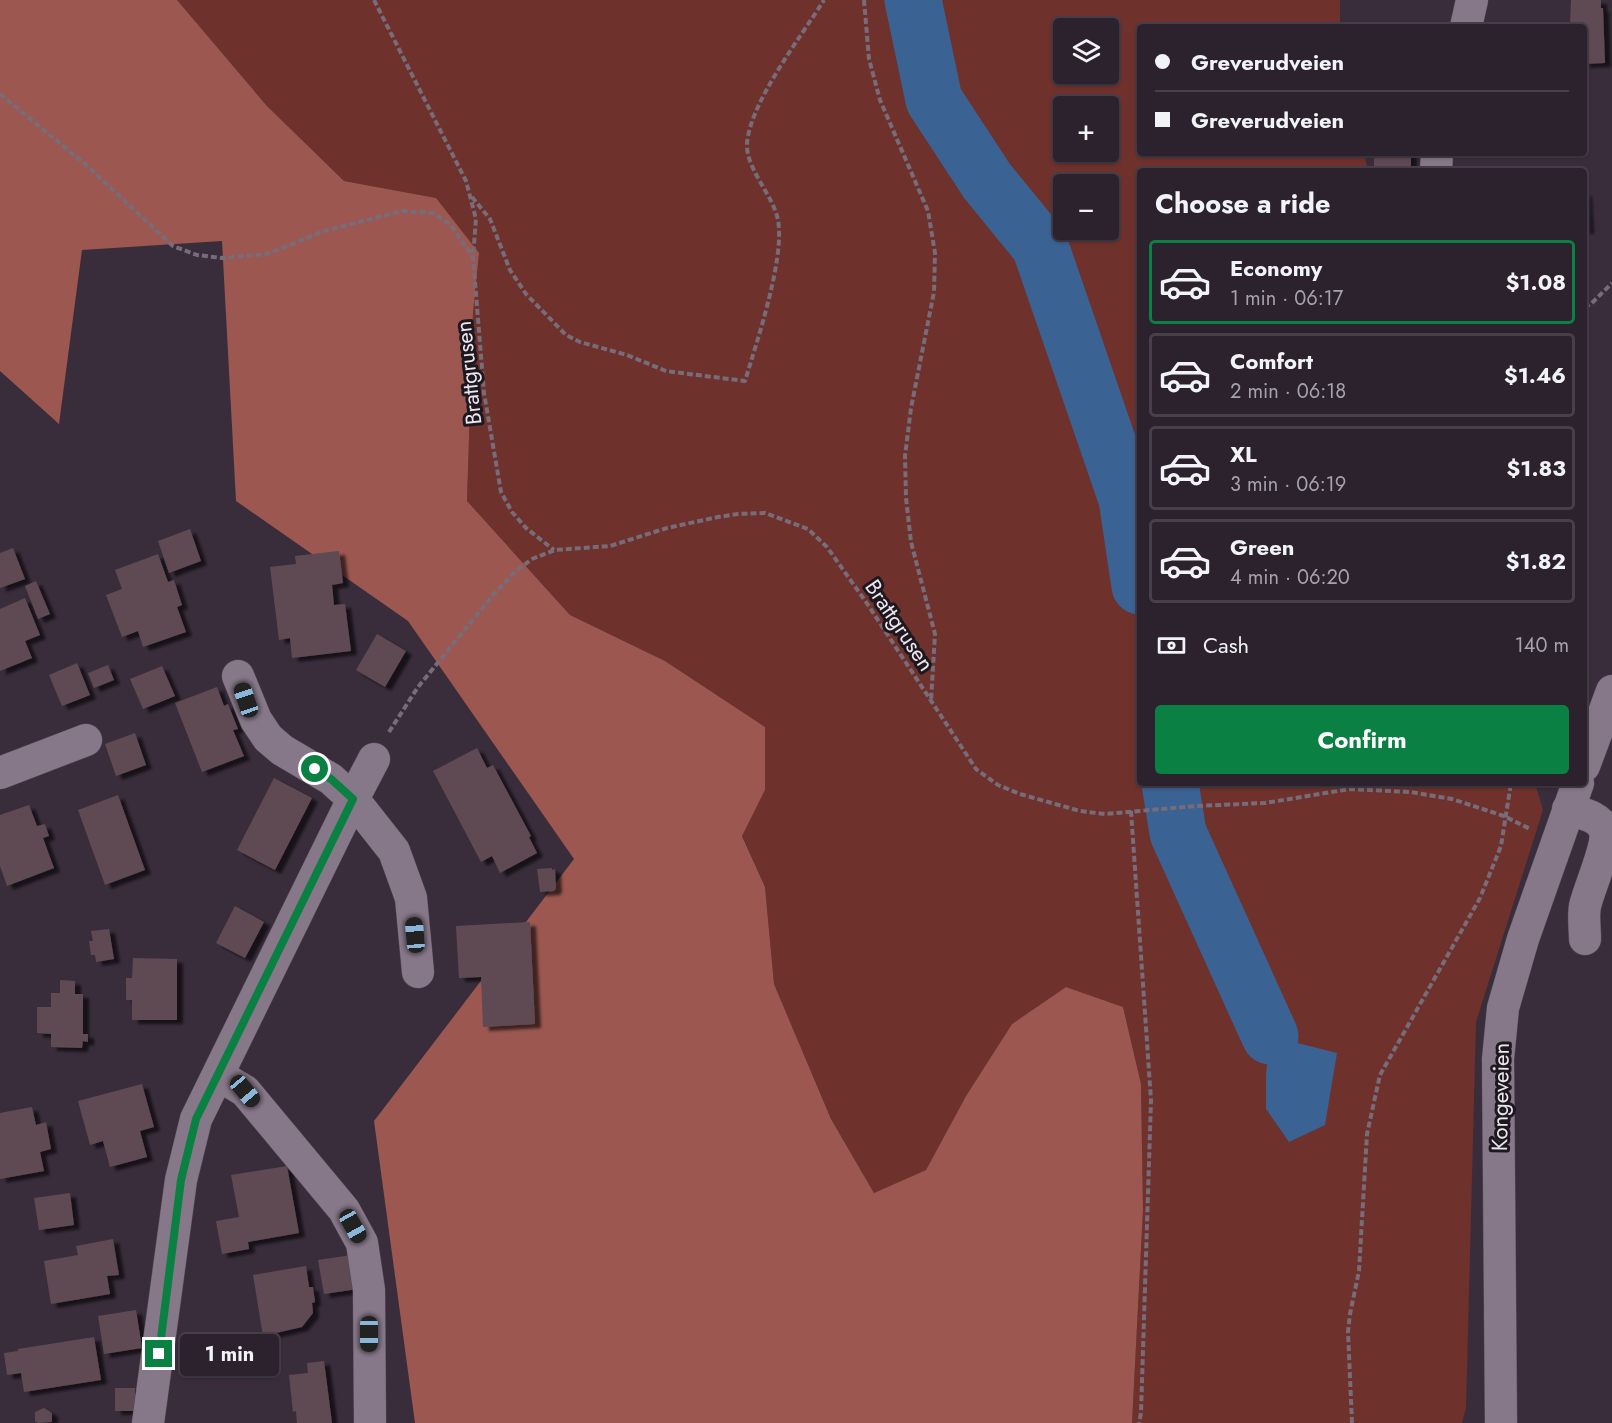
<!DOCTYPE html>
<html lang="en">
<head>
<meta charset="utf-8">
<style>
	:root { --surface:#2b222d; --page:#372f39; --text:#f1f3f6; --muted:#a6a4aa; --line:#473f49; --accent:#0b8043 }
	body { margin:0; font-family:Jost,sans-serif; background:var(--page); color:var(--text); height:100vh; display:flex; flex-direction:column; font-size:22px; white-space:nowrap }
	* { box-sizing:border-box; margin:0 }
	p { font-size:20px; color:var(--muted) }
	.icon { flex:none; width:33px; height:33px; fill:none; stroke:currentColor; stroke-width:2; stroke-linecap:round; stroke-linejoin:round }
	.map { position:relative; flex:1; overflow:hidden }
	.details { position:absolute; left:1137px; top:168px; width:450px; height:618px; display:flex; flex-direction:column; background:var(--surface); border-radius:6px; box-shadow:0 2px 4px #0004,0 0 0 2px var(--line) }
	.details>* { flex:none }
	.hud { position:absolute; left:1137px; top:24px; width:450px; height:132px; border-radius:6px; box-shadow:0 2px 4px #0004,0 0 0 2px var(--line); display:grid; align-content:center; height:132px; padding:0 18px; background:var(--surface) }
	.fabs { position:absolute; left:1053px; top:18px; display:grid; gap:12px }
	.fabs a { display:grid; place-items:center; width:66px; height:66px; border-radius:6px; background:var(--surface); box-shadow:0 2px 4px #0004,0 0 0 2px var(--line); font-size:30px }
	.end { position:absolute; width:27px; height:27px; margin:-14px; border:8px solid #0b8043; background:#fff; box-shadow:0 0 0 3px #fff }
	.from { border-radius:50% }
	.bubble { position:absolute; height:42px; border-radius:6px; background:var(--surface); box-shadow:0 2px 4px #0004,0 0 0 2px var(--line); font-size:20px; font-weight:700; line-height:42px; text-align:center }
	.car { position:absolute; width:18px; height:36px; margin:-18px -9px; border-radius:8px; box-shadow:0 0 4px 2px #0007; background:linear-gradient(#222 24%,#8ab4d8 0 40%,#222 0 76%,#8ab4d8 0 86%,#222 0) }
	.hud b { display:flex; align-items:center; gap:21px; height:57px; font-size:22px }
	.hud b+b { border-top:2px solid var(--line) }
	.hud i { width:15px; height:15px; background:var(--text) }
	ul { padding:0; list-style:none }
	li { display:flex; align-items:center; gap:18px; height:84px; margin:0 12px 9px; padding:0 6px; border:3px solid var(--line); border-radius:6px }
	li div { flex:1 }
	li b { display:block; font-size:22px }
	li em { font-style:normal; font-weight:700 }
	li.on { border-color:var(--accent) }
	li>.icon { width:54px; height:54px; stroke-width:1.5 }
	h2 { padding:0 18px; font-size:27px; line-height:72px }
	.pay { display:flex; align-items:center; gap:15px; height:66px; padding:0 18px; font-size:22px }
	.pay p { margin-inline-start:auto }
	.cta { display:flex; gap:12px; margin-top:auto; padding:12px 18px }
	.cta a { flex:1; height:69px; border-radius:6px; background:var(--accent); color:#fff; font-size:24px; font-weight:700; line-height:69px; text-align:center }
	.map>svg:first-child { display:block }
</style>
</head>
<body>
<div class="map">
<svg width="1612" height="1423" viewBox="0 0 1612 1423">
	<defs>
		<filter id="shadow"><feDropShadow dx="6" dy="4" stdDeviation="1.5" flood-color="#0009"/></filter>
	</defs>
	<rect width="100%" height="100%" fill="#392d3c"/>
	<path fill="#6f312b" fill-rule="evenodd" d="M177 0H1340V27H1140V153H1364L1368 171H1140V783H1535L1543 810 1476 1022 1466 1408 1462 1423H1132L1143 1210 1141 1084 1123 1007 1066 987 1012 1024 966 1096 926 1170 874 1193 831 1119 774 984 765 887 742 835 765 790V727L665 661 570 615 467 501 473 312 436 198 344 181 267 106ZM1064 28H1108V74H1064ZM1064 106H1108V152H1064ZM1064 184H1108V230H1064Z"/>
	<path fill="#9b5750" d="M0 0H177L267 106 344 181 436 198 479 253 473 312 467 501 570 615 665 661 765 727V790L742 836 765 887 774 984 831 1119 874 1193 926 1170 966 1096 1012 1024 1066 987 1123 1007 1141 1084 1143 1210 1132 1423H415L374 1121 574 859 408 621 236 501 222 241 82 250 59 424 0 371Z"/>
	<path fill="#3a6293" d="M1270 1036 1337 1053 1325 1125 1289 1142 1266 1109V1075Z"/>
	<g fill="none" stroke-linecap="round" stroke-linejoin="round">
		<path stroke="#3a6293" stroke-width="57" d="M913 0 934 100 987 181 1040 246 1127 499 1140 586
			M1170 783 1178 833 1270 1036"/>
	</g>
	<path fill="#5f4a52" filter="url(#shadow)" d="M1571 0H1601V8H1603L1605 63 1584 64V27H1570Z
		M1374 153H1411V169H1374Z
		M1584 192H1586L1588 230H1584Z
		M190 529 201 561 169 573 158 541Z
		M13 548 25 579 0 588V553Z
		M339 551 343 583 332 585 334 605 345 604 351 651 292 658 290 638 279 640 270 567 296 564 295 556Z
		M158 554 168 582 174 580 182 605 177 607 186 632 143 647 138 631 122 637 106 595 122 589 115 570Z
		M36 581 50 614 38 619 25 586Z
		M25 598 40 635 25 641 32 658 0 671V609Z
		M377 634 406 651 385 687 356 670Z
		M77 663 90 695 62 706 49 675Z
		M108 665 114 680 94 688 88 673Z
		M162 666 175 696 143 709 130 679Z
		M217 687 224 706 228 704 238 729 233 730 244 756 202 772 175 703Z
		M135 733 146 765 116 776 105 744Z
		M477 748 487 768 493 765 531 836 529 837 537 853 500 873 492 856 481 862 433 771Z
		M274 778 312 798 275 870 237 850Z
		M118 795 145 870 105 885 78 810Z
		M29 805 37 826 45 824 49 836 43 838 54 868 7 886 0 866V815Z
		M552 868V870L555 869 556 888 554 891 540 892 537 869Z
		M235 906 264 922 245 958 216 943Z
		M530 922 535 1024 483 1027 481 977 459 978 456 926Z
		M109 929 114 959 96 962 95 955H91L89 941H93L91 931Z
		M133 958 177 959V1020H132V1000H126V978H132Z
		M60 980 75 981V994H83V1034H88V1042L83 1041 82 1048 51 1047V1034L37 1033V1007H51V993H60Z
		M142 1084 154 1127 140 1131 147 1157 110 1167 103 1141 90 1145 78 1101Z
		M32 1107 36 1125 46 1122 51 1149 40 1152 44 1171 0 1179V1113Z
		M287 1166 299 1233 248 1242 249 1249 222 1254 216 1221 239 1217 231 1175Z
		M70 1193 74 1225 39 1230 34 1198Z
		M113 1239 119 1275 107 1276 110 1294 51 1304 44 1261 78 1255 76 1246Z
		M352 1255 358 1289 324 1294 318 1260Z
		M306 1266 309 1287H313L315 1302 312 1303 313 1313 302 1327 263 1336 253 1275Z
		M136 1310 142 1348 104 1354 98 1316Z
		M94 1337 101 1380 24 1392 21 1373 7 1375 4 1353 18 1351V1349Z
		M324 1361 332 1423H297L296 1411 293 1412 289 1375 308 1373 307 1363Z
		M115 1388H135V1411H115Z
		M44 1408 52 1413V1422L38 1423 35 1421V1412Z"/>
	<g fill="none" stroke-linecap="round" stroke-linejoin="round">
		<defs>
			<path id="minor" d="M1466 27 1472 0
				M1436 171 1437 153
				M238 676 256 720 268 738 282 750 331 779 353 799 394 851 411 898 418 972
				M1584 766 1612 691
				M0 773 86 740
				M1568 809C1580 813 1599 816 1604 829 1610 843 1589 888 1585 906 1583 916 1585 929 1585 939
				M218 1075 245 1091 344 1210 362 1243 369 1290 370 1423
				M148 1423 181 1180 196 1119 353 799 374 759
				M1501 1423 1498 1059 1503 1008 1523 939 1578 783"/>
		</defs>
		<use href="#minor" stroke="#554b58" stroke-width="33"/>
		<path stroke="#776c7a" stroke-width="4" stroke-dasharray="6 3" stroke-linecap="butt" d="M374 0 466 181 476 219 473 257
			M864 0 869 59 880 100 928 211 935 253 934 292 911 408 905 456 906 498 911 542 935 634 931 701
			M0 94 84 163 173 246 197 255 222 258 267 254 324 231 402 211 433 213 450 224 473 257 484 393 501 492 512 512 526 528 554 550
			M472 197 490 219 510 270 526 294 566 335 580 342 627 355 666 371 745 381C757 341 785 259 778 220 773 195 746 169 747 144 750 102 801 37 824 0
			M1584 307 1591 304 1612 283
			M389 732 418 687 493 595 516 571 532 559 555 550 610 546 667 528 718 517 738 514 765 513 808 529 827 547 866 602 976 769 998 785 1020 794 1080 811 1105 814 1196 806 1265 803 1350 789 1411 792 1452 799 1504 816 1530 829
			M1131 811 1151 1100 1141 1413 1139 1423
			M1352 1423 1348 1332 1350 1314 1359 1271 1367 1134 1380 1075 1480 898 1501 846 1511 783"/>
		<use href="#minor" stroke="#877889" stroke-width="32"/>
	</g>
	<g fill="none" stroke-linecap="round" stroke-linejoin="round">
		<path stroke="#0b8043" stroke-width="8" d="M159 1354 181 1180 196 1119 353 799 331 779 315 769"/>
	</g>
	<g text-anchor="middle" stroke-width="6" stroke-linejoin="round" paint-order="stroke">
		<g font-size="22" fill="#ede5ef" stroke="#1d181e">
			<text transform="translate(468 373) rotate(-96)" y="8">Brattgrusen</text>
			<text transform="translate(900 625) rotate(56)" y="8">Brattgrusen</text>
			<text transform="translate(1500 1097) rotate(-89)" y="8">Kongeveien</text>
		</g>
	</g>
</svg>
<div class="fabs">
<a><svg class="icon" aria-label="layers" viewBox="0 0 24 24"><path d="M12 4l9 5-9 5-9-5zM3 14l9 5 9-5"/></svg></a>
<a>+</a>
<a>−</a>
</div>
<i class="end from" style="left:315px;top:769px"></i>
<i class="end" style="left:159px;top:1354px"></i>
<div class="bubble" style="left:180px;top:1334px;width:99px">1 min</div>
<i class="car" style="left:246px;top:700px;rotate:341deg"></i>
<i class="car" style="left:415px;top:935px;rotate:355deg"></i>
<i class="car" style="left:245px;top:1091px;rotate:140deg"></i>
<i class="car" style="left:353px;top:1226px;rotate:151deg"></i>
<i class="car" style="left:369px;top:1334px;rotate:180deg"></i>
<div class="hud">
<b><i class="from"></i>Greverudveien</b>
<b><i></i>Greverudveien</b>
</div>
<section class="details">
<h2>Choose a ride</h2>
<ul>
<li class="on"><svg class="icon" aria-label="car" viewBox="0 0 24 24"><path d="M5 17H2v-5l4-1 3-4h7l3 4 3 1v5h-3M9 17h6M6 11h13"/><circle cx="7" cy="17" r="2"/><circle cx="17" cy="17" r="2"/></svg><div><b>Economy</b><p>1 min · 06:17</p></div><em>$1.08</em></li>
<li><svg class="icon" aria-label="car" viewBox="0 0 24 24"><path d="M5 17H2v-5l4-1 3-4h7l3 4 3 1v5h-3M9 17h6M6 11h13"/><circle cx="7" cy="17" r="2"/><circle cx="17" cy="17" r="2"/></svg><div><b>Comfort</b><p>2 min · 06:18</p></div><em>$1.46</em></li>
<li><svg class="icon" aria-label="car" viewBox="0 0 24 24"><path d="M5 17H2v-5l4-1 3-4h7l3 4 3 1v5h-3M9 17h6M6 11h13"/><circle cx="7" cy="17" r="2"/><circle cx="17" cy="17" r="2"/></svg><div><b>XL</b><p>3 min · 06:19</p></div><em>$1.83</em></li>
<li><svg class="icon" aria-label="car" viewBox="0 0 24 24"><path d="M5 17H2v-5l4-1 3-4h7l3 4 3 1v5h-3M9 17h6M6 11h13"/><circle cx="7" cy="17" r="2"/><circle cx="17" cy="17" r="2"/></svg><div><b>Green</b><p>4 min · 06:20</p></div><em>$1.82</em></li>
</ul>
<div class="pay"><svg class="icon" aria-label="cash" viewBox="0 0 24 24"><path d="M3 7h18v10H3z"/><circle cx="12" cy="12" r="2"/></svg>Cash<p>140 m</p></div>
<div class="cta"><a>Confirm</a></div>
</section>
</div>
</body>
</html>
